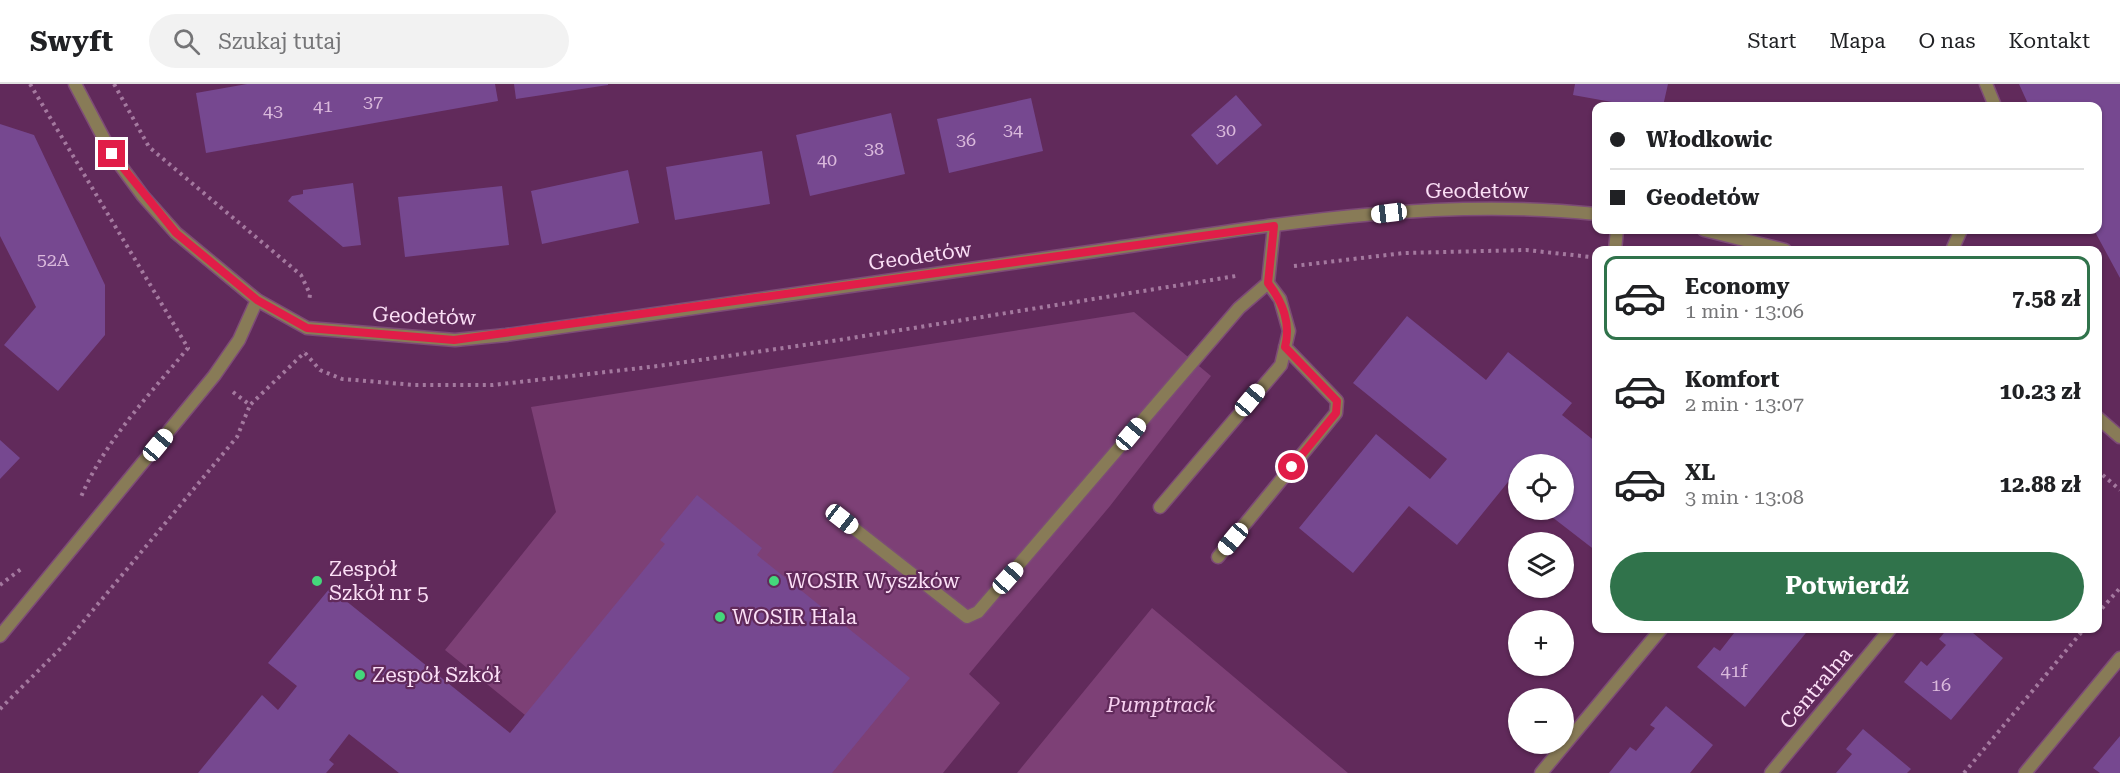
<!DOCTYPE html>
<html lang="pl">
<head>
<meta charset="utf-8">
<style>
	:root { --surface:#fff; --page:#f2f2f2; --text:#202124; --muted:#757577; --line:#e0e0e0; --accent:#30734b }
	body { margin:0; font-family:"Roboto Serif",serif; background:var(--page); color:var(--text); height:100vh; display:flex; flex-direction:column; font-size:22px; white-space:nowrap }
	* { box-sizing:border-box; margin:0 }
	p { font-size:20px; color:var(--muted) }
	.icon { flex:none; width:33px; height:33px; fill:none; stroke:currentColor; stroke-width:2; stroke-linecap:round; stroke-linejoin:round }
	.map { position:relative; flex:1; overflow:hidden }
	.drawer { position:absolute; left:1592px; top:162px; width:510px; height:387px; display:flex; flex-direction:column; background:var(--surface); border-radius:12px; box-shadow:0 2px 4px #0004 }
	.drawer>* { flex:none }
	.banner { position:absolute; left:1592px; top:18px; width:510px; height:132px; border-radius:12px; box-shadow:0 2px 4px #0004; display:grid; align-content:center; height:132px; padding:0 18px; background:var(--surface) }
	.buttons { position:absolute; left:1508px; top:370px; display:grid; gap:12px }
	.buttons a { display:grid; place-items:center; width:66px; height:66px; border-radius:50%; background:var(--surface); box-shadow:0 2px 4px #0004; font-size:30px }
	.end { position:absolute; width:27px; height:27px; margin:-14px; border:8px solid #e11d48; background:#fff; box-shadow:0 0 0 3px #fff }
	.from { border-radius:50% }
	.car { position:absolute; width:18px; height:36px; margin:-18px -9px; border-radius:8px; box-shadow:0 0 4px 2px #0007; background:linear-gradient(#fff 24%,#345 0 40%,#fff 0 76%,#345 0 86%,#fff 0) }
	.banner b { display:flex; align-items:center; gap:21px; height:57px; font-size:22px }
	.banner b+b { border-top:2px solid var(--line) }
	.banner i { width:15px; height:15px; background:var(--text) }
	ul { padding:10px 0 0; list-style:none }
	li { display:flex; align-items:center; gap:18px; height:84px; margin:0 12px 9px; padding:0 6px; border:3px solid transparent; border-radius:12px }
	li div { flex:1 }
	li b { display:block; font-size:22px }
	li em { font-style:normal; font-weight:700 }
	li.on { border-color:var(--accent) }
	li>.icon { width:54px; height:54px; stroke-width:1.5 }
	.button { display:flex; gap:12px; margin-top:auto; padding:12px 18px }
	.button a { flex:1; height:69px; border-radius:36px; background:var(--accent); color:#fff; font-size:24px; font-weight:700; line-height:69px; text-align:center }
	header { display:flex; align-items:center; gap:36px; box-sizing:border-box; height:84px; padding:0 30px; background:var(--surface); border-bottom:2px solid var(--line) }
	header strong { font-size:28px }
	nav { display:flex; gap:33px; margin-inline-start:auto; font-size:21px }
	.search { width:420px; height:54px; background:var(--page); display:flex; align-items:center; gap:15px; box-sizing:border-box; padding:0 21px; border-radius:33px; color:var(--muted); font-size:22px }
	.map>svg:first-child { display:block }
</style>
</head>
<body>
<header>
<strong>Swyft</strong>
<div class="search"><svg class="icon" aria-label="search" viewBox="0 0 24 24"><circle cx="10" cy="10" r="6"/><path d="M15 15l6 6"/></svg>Szukaj tutaj</div>
<nav><a>Start</a><a>Mapa</a><a>O nas</a><a>Kontakt</a></nav>
</header>
<div class="map">
<svg width="2120" height="689" viewBox="0 0 2120 689">
	<rect width="100%" height="100%" fill="#612a5b"/>
	<path fill="#7d4076" d="M1134 228 1211 292 1110 422 969 590 1000 619 943 689H479L525 631 445 566 556 428 531 323Z
		M1152 524 1348 689H1017Z"/>
	<path fill="#764890" d="M247 0H495L498 17 206 69 196 9Z
		M514 0H608V1L516 15Z
		M1575 0H1668L1663 22H1634L1573 11Z
		M2019 0H2120V194L2094 146H2097V22H2029Z
		M1236 11 1262 41 1217 81 1191 51Z
		M1031 14 1043 67 949 89 937 35Z
		M891 29 905 90 810 112 796 51Z
		M0 40 34 51 105 201V251L58 307 4 261 36 223 0 152Z
		M762 67 770 120 675 136 666 83Z
		M628 86 639 139 542 160 531 107Z
		M353 99 361 161 343 163 288 117 292 112 303 110V106Z
		M502 102 509 161 405 173 398 113Z
		M1407 232 1486 296 1508 268 1572 319 1562 331 1596 358V467L1543 426H1563V381H1518V406L1508 398 1457 461 1409 422 1353 489 1299 444 1376 350 1430 395 1447 375 1353 299Z
		M0 356 20 374 0 395Z
		M697 411 762 464 757 471 910 594 832 689H399L349 650 329 676 334 680 326 689H198L262 611 278 626 297 602 268 579 330 504 510 649 665 460 660 456Z
		M1738 544H1810L1745 623 1697 583 1714 563 1720 567Z
		M1948 544H1967L2003 574 1951 636 1904 598 1921 577 1927 582 1946 561 1939 555Z
		M1666 622 1713 661 1690 689H1609L1630 663 1636 667 1655 644 1650 641Z
		M1863 645 1911 685 1907 689H1836L1852 670 1846 665Z
		M2120 652V689H2100L2093 684Z"/>
	<g fill="none" stroke-linecap="round" stroke-linejoin="round">
		<defs>
			<path id="service" d="M1615 166 1617 146
				M1160 423 1281 281 1289 247 1280 215 1268 199
				M842 435 967 533 978 528 1239 224 1268 199 1274 142
				M1218 473 1336 329 1337 317 1285 263
				M1541 689 1662 544
				M1771 689 1891 544"/>
			<path id="minor" d="M1986 0 1995 22
				M1952 166 1961 146
				M0 552 214 292 239 256 257 216
				M2025 689 2120 574"/>
			<path id="tertiary" d="M75 0 112 70 143 112 176 149 257 216 307 244 455 256 506 251C703 223 900 195 1096 167 1261 143 1429 112 1596 130
				M1704 146 1785 166
				M2097 333 2120 353"/>
		</defs>
		<use href="#service" stroke="#7d4b77" stroke-width="15"/>
		<use href="#minor" stroke="#7d4b77" stroke-width="15"/>
		<use href="#tertiary" stroke="#7d4b77" stroke-width="15"/>
		<path stroke="#a4799f" stroke-width="4" stroke-dasharray="3 4.5" stroke-linecap="butt" d="M30 0 188 264C150 310 104 358 81 413
			M114 0 149 63 301 191 310 210 309 218
			M1294 182 1404 169 1526 166 1591 173
			M305 269 320 286 342 295 415 301H493L658 282 839 256 1236 192
			M233 308 250 321 305 268
			M2097 386 2120 406
			M0 501 21 485
			M2097 530 2120 504
			M0 625 63 562 237 353 250 321
			M1964 689 2085 544"/>
		<use href="#service" stroke="#887b57" stroke-width="12"/>
		<use href="#minor" stroke="#887b57" stroke-width="12"/>
		<use href="#tertiary" stroke="#887b57" stroke-width="12"/>
	</g>
	<g fill="none" stroke-linecap="round" stroke-linejoin="round">
		<path stroke="#e11d48" stroke-width="8" d="M112 70 176 149 257 216 307 244 454 256 1274 142 1268 199C1283 219 1291 239 1285 263L1337 317 1336 329 1292 383"/>
	</g>
	<g fill="#44d77b" stroke="#612a5b" stroke-width="2">
		<circle cx="317" cy="497" r="6"/>
		<circle cx="774" cy="497" r="6"/>
		<circle cx="720" cy="533" r="6"/>
		<circle cx="360" cy="591" r="6"/>
	</g>
	<g text-anchor="middle" stroke-width="4.5" stroke-linejoin="round" paint-order="stroke">
		<g font-size="18" fill="#dab9dc">
			<text x="373" y="24">37</text>
			<text x="323" y="28">41</text>
			<text x="273" y="33">43</text>
			<text x="1013" y="52">34</text>
			<text x="1226" y="52">30</text>
			<text x="966" y="62">36</text>
			<text x="874" y="71">38</text>
			<text x="827" y="82">40</text>
			<text x="53" y="182">52A</text>
			<text x="1734" y="593">41f</text>
			<text x="1941" y="607">16</text>
		</g>
		<g font-size="21" fill="#fbdff6" stroke="#612a5b">
			<text x="1477" y="114">Geodetów</text>
			<text transform="translate(920 172) rotate(-8)" y="7">Geodetów</text>
			<text transform="translate(424 232) rotate(2)" y="7">Geodetów</text>
			<text transform="translate(1816 604) rotate(-50)" y="7">Centralna</text>
		</g>
		<g font-size="21" fill="#fbdff6" stroke="#612a5b" text-anchor="start">
			<text x="329" y="492">Zespół<tspan x="329" dy="24">Szkół nr 5</tspan></text>
			<text x="786" y="504">WOSIR Wyszków</text>
			<text x="732" y="540">WOSIR Hala</text>
			<text x="372" y="598">Zespół Szkół</text>
		</g>
		<g font-size="21" font-style="italic" fill="#f6cfef" stroke="#612a5b">
			<text x="1161" y="628">Pumptrack</text>
		</g>
	</g>
</svg>
<div class="buttons">
<a><svg class="icon" aria-label="locate" viewBox="0 0 24 24"><circle cx="12" cy="12" r="6"/><path d="M12 2v4M12 18v4M2 12h4M18 12h4"/></svg></a>
<a><svg class="icon" aria-label="layers" viewBox="0 0 24 24"><path d="M12 4l9 5-9 5-9-5zM3 14l9 5 9-5"/></svg></a>
<a>+</a>
<a>−</a>
</div>
<i class="end from" style="left:1292px;top:383px"></i>
<i class="end" style="left:112px;top:70px"></i>
<i class="car" style="left:1389px;top:129px;rotate:263deg"></i>
<i class="car" style="left:1250px;top:316px;rotate:40deg"></i>
<i class="car" style="left:1131px;top:350px;rotate:40deg"></i>
<i class="car" style="left:158px;top:361px;rotate:40deg"></i>
<i class="car" style="left:842px;top:435px;rotate:128deg"></i>
<i class="car" style="left:1233px;top:455px;rotate:220deg"></i>
<i class="car" style="left:1008px;top:494px;rotate:42deg"></i>
<div class="banner">
<b><i class="from"></i>Włodkowic</b>
<b><i></i>Geodetów</b>
</div>
<section class="drawer">
<ul>
<li class="on"><svg class="icon" aria-label="car" viewBox="0 0 24 24"><path d="M5 17H2v-5l4-1 3-4h7l3 4 3 1v5h-3M9 17h6M6 11h13"/><circle cx="7" cy="17" r="2"/><circle cx="17" cy="17" r="2"/></svg><div><b>Economy</b><p>1 min · 13:06</p></div><em>7.58 zł</em></li>
<li><svg class="icon" aria-label="car" viewBox="0 0 24 24"><path d="M5 17H2v-5l4-1 3-4h7l3 4 3 1v5h-3M9 17h6M6 11h13"/><circle cx="7" cy="17" r="2"/><circle cx="17" cy="17" r="2"/></svg><div><b>Komfort</b><p>2 min · 13:07</p></div><em>10.23 zł</em></li>
<li><svg class="icon" aria-label="car" viewBox="0 0 24 24"><path d="M5 17H2v-5l4-1 3-4h7l3 4 3 1v5h-3M9 17h6M6 11h13"/><circle cx="7" cy="17" r="2"/><circle cx="17" cy="17" r="2"/></svg><div><b>XL</b><p>3 min · 13:08</p></div><em>12.88 zł</em></li>
</ul>
<div class="button"><a>Potwierdź</a></div>
</section>
</div>
</body>
</html>
